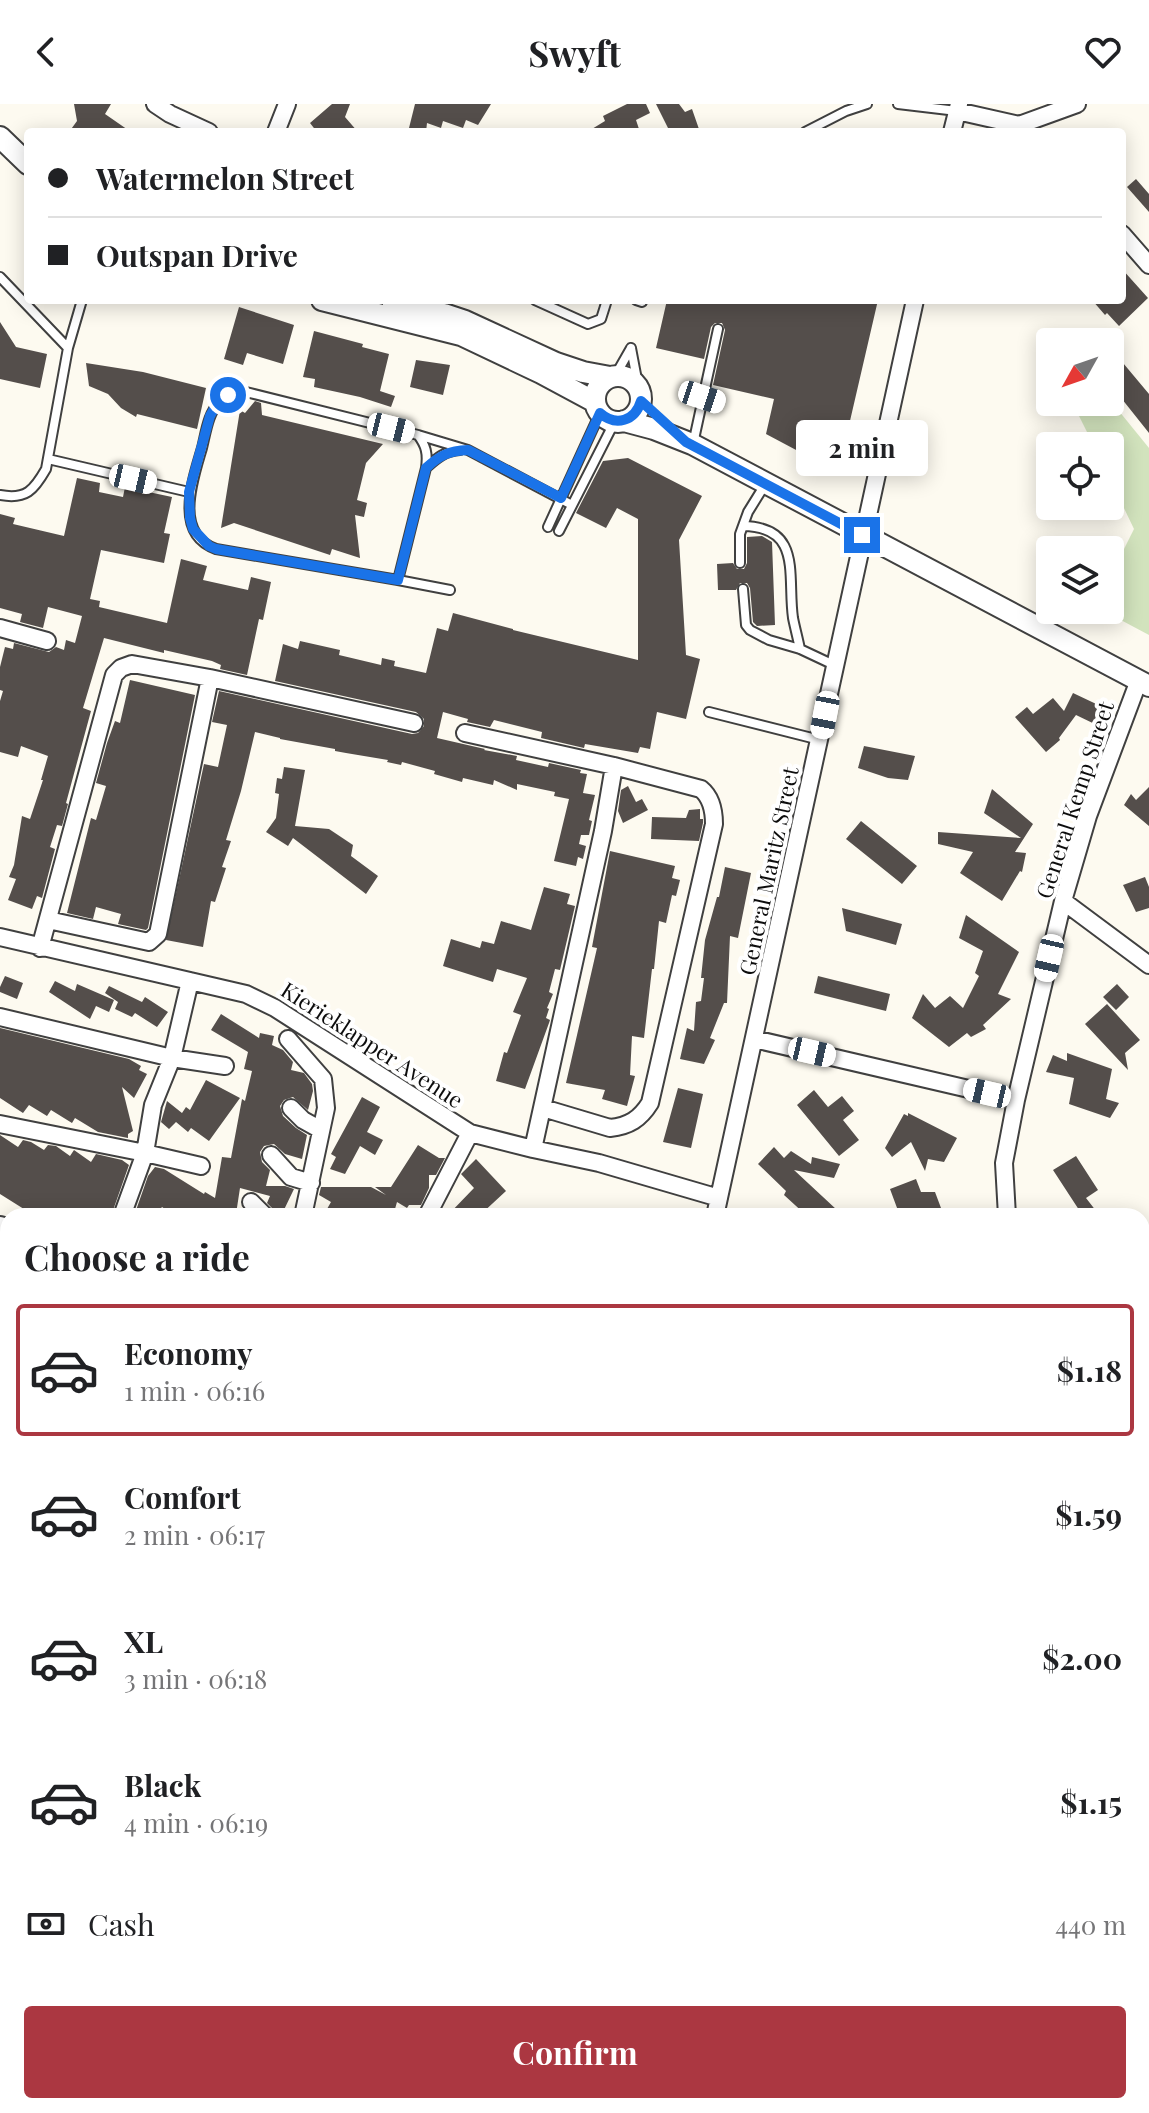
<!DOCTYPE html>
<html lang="en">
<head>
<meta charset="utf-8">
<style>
	:root { --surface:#fff; --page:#f2f2f2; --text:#202124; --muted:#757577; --line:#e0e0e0; --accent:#ab3741 }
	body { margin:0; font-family:"Playfair Display",serif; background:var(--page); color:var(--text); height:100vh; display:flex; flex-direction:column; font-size:30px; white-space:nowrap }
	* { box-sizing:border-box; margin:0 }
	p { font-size:26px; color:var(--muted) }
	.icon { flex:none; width:44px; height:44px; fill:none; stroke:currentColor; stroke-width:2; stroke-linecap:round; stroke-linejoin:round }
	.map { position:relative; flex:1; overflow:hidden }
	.side { position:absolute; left:0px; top:1104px; width:1150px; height:906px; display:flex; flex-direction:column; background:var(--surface); border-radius:24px 24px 0 0; box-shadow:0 4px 20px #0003 }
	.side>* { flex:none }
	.guide { position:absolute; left:24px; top:24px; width:1102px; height:176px; border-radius:8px; box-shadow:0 4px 20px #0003; display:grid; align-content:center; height:176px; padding:0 24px; background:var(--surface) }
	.needle { width:52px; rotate:230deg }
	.fabs { position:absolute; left:1036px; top:224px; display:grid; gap:16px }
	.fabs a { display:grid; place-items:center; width:88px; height:88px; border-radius:8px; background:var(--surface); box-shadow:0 4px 20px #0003; font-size:40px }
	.end { position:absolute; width:36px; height:36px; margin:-18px; border:10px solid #1a73e8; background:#fff; box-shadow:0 0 0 4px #fff }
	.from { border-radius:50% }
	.bubble { position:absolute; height:56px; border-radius:8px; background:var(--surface); box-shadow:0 4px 20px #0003; font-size:26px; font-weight:700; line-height:56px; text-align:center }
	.car { position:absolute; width:24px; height:48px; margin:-24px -12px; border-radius:10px; box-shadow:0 0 6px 2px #0007; background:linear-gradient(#fff 24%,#345 0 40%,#fff 0 76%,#345 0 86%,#fff 0) }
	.guide b { display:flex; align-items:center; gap:28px; height:76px; font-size:30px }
	.guide b+b { border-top:2px solid var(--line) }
	.guide i { width:20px; height:20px; background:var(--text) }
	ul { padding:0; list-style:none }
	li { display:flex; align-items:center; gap:24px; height:132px; margin:0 16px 12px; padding:0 8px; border:4px solid transparent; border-radius:8px }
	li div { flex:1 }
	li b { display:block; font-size:30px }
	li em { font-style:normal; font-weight:700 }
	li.current { border-color:var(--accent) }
	li>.icon { width:72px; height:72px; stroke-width:1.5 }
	h2 { padding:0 24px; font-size:36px; line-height:96px }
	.pay { display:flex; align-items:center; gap:20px; height:88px; padding:0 24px; font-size:30px }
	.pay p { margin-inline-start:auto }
	.cta { display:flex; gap:16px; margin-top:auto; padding:16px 24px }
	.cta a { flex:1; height:92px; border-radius:8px; background:var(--accent); color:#fff; font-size:32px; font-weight:700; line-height:92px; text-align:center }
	header { display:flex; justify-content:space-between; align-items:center; height:104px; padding:0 24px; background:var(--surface); font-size:36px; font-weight:700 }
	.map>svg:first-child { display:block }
</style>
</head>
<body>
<header><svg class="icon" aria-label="back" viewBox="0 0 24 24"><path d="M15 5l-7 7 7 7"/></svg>Swyft<svg class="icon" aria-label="heart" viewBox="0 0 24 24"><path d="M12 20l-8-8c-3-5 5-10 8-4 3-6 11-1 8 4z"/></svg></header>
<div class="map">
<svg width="1149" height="2009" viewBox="0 0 1149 2009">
	<rect width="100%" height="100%" fill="#fdfaf0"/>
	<path fill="#d2e3bd" d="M1110 296 1149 344V531L1102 506H1110V473L1134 425 1110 375V342H1094L1072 298H1110Z
		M0 1399 8 1401V1807L0 1808Z"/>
	<path fill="#544e4b" d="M74 0H111L105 10 131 28H69L77 17Z
		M332 0H350L345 13 358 28H317L310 19Z
		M415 0H491L478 21 466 16 463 24 443 17 441 24 427 19 426 28H408Z
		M627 0H646L650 9 636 16 640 28H587L605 17 603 12Z
		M656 0H679L685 8 692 5 700 28H670Z
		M1136 75 1149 90V108L1127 83Z
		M1122 165 1148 194 1119 222 1107 209 1105 211 1092 196H1122Z
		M667 196H878L840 360 830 364 766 330 774 295 713 281 725 226 722 219H715L711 223 704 255 656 244Z
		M239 203 294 221 283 260 247 249 243 261 224 255Z
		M0 218 16 243 47 250 40 284 0 275Z
		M314 227 363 240 362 243 389 250 380 287 395 292 391 303 360 293 314 283 315 275 303 273Z
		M1118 253 1149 290V329L1110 280V260Z
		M416 256 450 261 443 291 410 283Z
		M86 259 143 268 206 284 197 325 137 310 136 313 121 304 108 290 89 282Z
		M255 297 261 299 262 311 383 340 366 359 357 396 367 399 364 413 355 411 360 454 332 445 330 451 234 419 221 424 240 306 245 309Z
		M628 354 702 392 679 436 686 551 700 555 686 615 657 608 650 645 640 643 638 649 585 640 584 644 541 634 542 628 494 616 490 623 467 618 468 615 443 608 437 634 485 645 484 646 517 652 516 656 548 663 549 659 581 666 580 669 587 670 583 689 595 691 589 716 592 717 589 731H581L579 740 586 742 583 755 578 753 576 762 554 757 569 695 554 692 555 688 517 680V686L494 676 493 681 463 674 462 678 434 670 435 667 402 658 401 661 387 658 388 656 346 649 335 647V645L280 635V634L255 628 241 687 226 736 231 737 222 763 226 764 215 798 211 797 203 843 166 836 204 660 218 663 227 621 212 618 219 587 412 630 418 629 424 622V615L416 608 275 577 283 540 298 545 300 537 340 546 339 551 381 561 382 554 395 557 394 562 426 569 437 524 448 527 453 509 513 525V526L638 556V415L617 404 606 424 576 409 603 357Z
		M77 374 100 379 99 388 123 393 125 383 172 393 164 429 170 430 164 459 101 446 90 495 100 497 99 503 167 519 181 455 207 462 203 476 248 486 251 473 271 478 263 516 259 515 247 571 220 565 221 561 212 557 164 546V549L104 534 83 604 91 607 66 699 68 700 62 722 57 721 50 743 55 745 42 794 37 792 32 805 8 796 16 775 9 773 14 761 22 712 30 715 43 676H41L48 652 21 642 18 653 0 648V597L3 587 0 586V563L5 543 13 545 14 539 49 548 56 543 64 546 66 536 75 539 82 512 48 503 43 524 20 518 22 510 0 504V410L15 414 13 420 64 432Z
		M762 432 772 438 775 521 757 522 753 518 750 484 747 479H740L736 486H718L717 460 733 459 737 465H744L747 459V433Z
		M130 576 195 591 148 824 146 826 118 820 121 810 96 803 93 815 67 809 91 714 96 716 106 682 96 679 107 639 115 617 120 619Z
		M1073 589 1111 607 1103 624 1076 611 1059 634 1060 636 1046 648 1015 613 1027 603 1033 610 1053 594 1064 607Z
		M864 642 915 652 908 676 888 674 858 664Z
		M284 663 305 666 295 722 329 725 353 741 351 752 378 772 366 790 293 734 288 742 266 728 276 714 279 690 275 689 277 674 282 675Z
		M628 682 636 698 642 695 648 706 623 719 618 707 621 686Z
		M1149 683V722L1124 701 1131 690 1136 696Z
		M992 685 1033 720 1015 748 1026 749 1022 768 1020 767 1002 797 960 769 973 748 938 740V728L1021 734 984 709Z
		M700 705V715H703V719L699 737 651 735 652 713 686 714 689 706Z
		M861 717 917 762 902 780 846 735Z
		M610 747 675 762 672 774 680 776 676 792 672 791 666 819 659 817 654 865H652L644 934 632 932 630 971 635 972 627 1002 602 995 605 986 566 979 597 844 592 843Z
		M725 763 751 769 738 834 730 832 727 899H724L710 934 715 936 704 960 680 955 687 924 694 927 696 898 701 897 704 874H701L705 836 717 793H719Z
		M1145 773 1149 783V804L1136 808 1123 781Z
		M544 783 570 790 567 800 575 802 560 866 555 865 549 888 553 890 547 904 549 905 546 914 550 916 549 919 525 985 496 977 504 948 507 949 521 911 513 908 527 874 497 865 493 878 443 862 451 835 480 844 482 837 494 840 501 817 531 826Z
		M842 804 902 820 896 841 846 827Z
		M966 811 1019 848 998 890 1011 895 983 921 986 925 971 933 967 929 949 943 912 914 923 890 935 904 950 892 963 904 979 872 975 869 983 847 959 834Z
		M5 872 23 879 17 895 0 888V883Z
		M818 872 890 890 886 907 814 889Z
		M55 877 75 887 77 880 114 896 109 908 96 902 90 915 49 888Z
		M1117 880 1129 893 1116 906 1103 893Z
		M109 882 142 898 145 893 168 908 157 923 135 909 132 913 115 905 118 898 105 889Z
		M1107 900 1140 936 1125 949 1128 966 1085 920Z
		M221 910 259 934 260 929 274 932 272 941 283 946 293 958 291 966 304 969 312 980 313 987 308 1006 293 993 284 996 280 1002 283 1012 296 1024 307 1031 302 1055 285 1050 274 1040 264 1042 260 1048 262 1058 270 1066 266 1082H285L294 1085 281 1112H276L273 1105 267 1099 270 1092 240 1084 236 1110 220 1108 218 1112H175L162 1103 155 1112H134L148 1072 155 1063 164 1065 204 1090 205 1088 215 1094 222 1053 231 1054 242 995 245 997 252 967 244 965 248 948 211 926Z
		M0 924 129 955 141 962 139 966 147 970 134 994 122 983 133 1027 128 1030V1034L98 1028 75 1014 72 1019 51 1006 47 1012 29 1001 23 1009 0 994Z
		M1067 949 1112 965 1106 995 1119 999 1110 1014 1069 1000 1074 974 1046 968 1053 951 1067 957Z
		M206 976 240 994 209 1037 191 1024 188 1028 176 1018 169 1025 161 1018 167 997 182 1009 186 1003 190 1006Z
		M678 984 703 990 691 1044 663 1038Z
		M814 986 828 1003 842 992 854 1007 843 1016 859 1036 839 1052 797 1001Z
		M362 993 380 1003 367 1028 383 1036 375 1051 360 1042 345 1070 330 1065 336 1053 331 1050Z
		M908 1009 957 1034 944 1058 928 1055 925 1067 911 1038 892 1053 885 1044 904 1010 908 1012Z
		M0 1031 18 1043 23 1036 31 1038 44 1046 48 1041 56 1042 70 1052 74 1046 91 1058 96 1050 122 1056 129 1061 111 1112H35L0 1090Z
		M418 1041 439 1054H445L436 1071H429V1084L421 1101H409L407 1104 397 1098 393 1112H323L331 1098 319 1091 321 1083H371L386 1091 375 1083H391Z
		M774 1043 784 1054 791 1047 811 1060 812 1053 840 1060 834 1074 794 1066 837 1106 830 1112H807L784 1091 786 1087 758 1060Z
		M1076 1052 1098 1086 1086 1094 1100 1112H1083L1053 1066Z
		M476 1055 506 1087 479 1112H447L474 1084 461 1070Z
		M916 1075 921 1088H935L944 1112H900L890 1085Z"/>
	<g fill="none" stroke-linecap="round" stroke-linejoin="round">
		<defs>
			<path id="service" d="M898 0 957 7
				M805 28 846 7 867 0
				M0 173 68 244 46 365C34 386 26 396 0 391
				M535 196 588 220 601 215 607 196
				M636 196 642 198
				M68 244 82 196
				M631 244 639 286
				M615 272 631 244
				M687 287 717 298
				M237 288H246L418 331C426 342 428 349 426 364L398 476 216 445C173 430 193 375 202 344 206 328 208 309 220 297 225 292 230 290 237 288Z
				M418 331 468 346 572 401
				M693 340 718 225
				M48 355 189 388
				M427 363C437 354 445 347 460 346
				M743 422C803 423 787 472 793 514 795 524 798 535 800 545
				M548 423 600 309
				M559 427 615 317
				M740 459V430L748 408 766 379
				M398 476 450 486
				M743 485 746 521 750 526 769 536 800 545 834 561
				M709 608 820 636"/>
			<path id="minor" d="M155 0 170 10 209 28
				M957 7 1019 21 1026 28
				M1019 21 1077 0
				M276 28 287 0
				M952 28 959 0
				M1122 130 1149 161
				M0 524 47 537
				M465 629 614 662 701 685C712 694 714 707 714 720L650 999C640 1015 629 1022 610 1024L543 1004
				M1063 797 1149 861
				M48 816 149 838 158 830 210 574
				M0 833 246 890 275 904 470 1029 533 1045 599 1059 719 1094
				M40 844 114 571 121 564 132 560 210 574 414 619
				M0 913 172 954 225 962
				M288 935 323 975 326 1004 303 1112
				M754 935 1016 996
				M291 1004 303 1016 321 1026
				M0 1020 145 1049 201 1062
				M533 1045 603 727 614 662
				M271 1051 291 1073 311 1079
				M251 1098 265 1112
				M122 1112 145 1049 153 1001 172 954 190 877
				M427 1112 470 1029
				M715 1112 915 196
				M1007 1112 1004 1059 1016 996 1063 797 1088 712 1139 576
				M0 1121 8 1123
				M0 1255V1324
				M0 1383 8 1384
				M1142 1543 1149 1564
				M1142 1578 1149 1576
				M1142 1785 1149 1783
				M1 1820 8 1818
				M0 1930 8 1928
				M1142 1992 1149 1990
				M116 2002 118 2009
				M644 2009 645 2002
				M1088 2009 1110 2002"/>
			<path id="tertiary" d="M0 33 28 60
				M322 196 461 231 541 269 595 298
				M393 201 444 210 465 217 556 259 583 268 610 273
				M595 295a23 23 0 1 1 46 0a23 23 0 1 1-46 0Z
				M624 317 654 325 692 340 1149 582"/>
		</defs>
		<use href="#service" stroke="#404040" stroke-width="12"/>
		<use href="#minor" stroke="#404040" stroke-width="20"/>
		<use href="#tertiary" stroke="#404040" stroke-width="24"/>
		<use href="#service" stroke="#fff" stroke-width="8"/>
		<use href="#minor" stroke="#fff" stroke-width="16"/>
		<use href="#tertiary" stroke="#fff" stroke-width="20"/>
	</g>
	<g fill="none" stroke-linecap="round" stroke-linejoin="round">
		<path stroke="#1a73e8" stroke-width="10" d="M228 291 218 298 210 312 189 388 190 414 193 425 209 442 216 445 398 476 426 364C440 351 449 347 468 346L561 394 600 309C616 323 635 317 641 297L686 338 862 431"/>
	</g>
	<g text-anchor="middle" stroke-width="8" stroke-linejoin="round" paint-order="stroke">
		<g font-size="22" fill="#0d0d0d" stroke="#fff">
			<text transform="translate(1075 696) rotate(-72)" y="8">General Kemp Street</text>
			<text transform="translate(769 767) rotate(-78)" y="8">General Maritz Street</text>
			<text transform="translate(372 941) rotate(33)" y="8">Kierieklapper Avenue</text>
		</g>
	</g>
</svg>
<div class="fabs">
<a><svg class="needle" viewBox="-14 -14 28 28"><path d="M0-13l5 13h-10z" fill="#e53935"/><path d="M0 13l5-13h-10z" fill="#757577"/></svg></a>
<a><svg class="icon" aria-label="locate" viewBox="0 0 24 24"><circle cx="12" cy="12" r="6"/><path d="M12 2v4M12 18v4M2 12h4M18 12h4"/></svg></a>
<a><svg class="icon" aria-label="layers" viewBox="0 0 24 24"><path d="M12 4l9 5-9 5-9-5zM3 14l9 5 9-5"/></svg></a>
</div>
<i class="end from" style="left:228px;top:291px"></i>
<i class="end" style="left:862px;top:431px"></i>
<div class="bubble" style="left:796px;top:316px;width:132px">2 min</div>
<i class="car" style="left:702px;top:293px;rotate:108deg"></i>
<i class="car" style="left:391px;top:324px;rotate:104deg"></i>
<i class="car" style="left:133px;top:375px;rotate:103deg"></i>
<i class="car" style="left:825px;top:611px;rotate:191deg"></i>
<i class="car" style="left:1049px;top:854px;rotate:193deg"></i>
<i class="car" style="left:812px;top:948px;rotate:103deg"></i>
<i class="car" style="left:987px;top:989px;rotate:283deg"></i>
<div class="guide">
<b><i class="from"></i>Watermelon Street</b>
<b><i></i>Outspan Drive</b>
</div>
<section class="side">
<h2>Choose a ride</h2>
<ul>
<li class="current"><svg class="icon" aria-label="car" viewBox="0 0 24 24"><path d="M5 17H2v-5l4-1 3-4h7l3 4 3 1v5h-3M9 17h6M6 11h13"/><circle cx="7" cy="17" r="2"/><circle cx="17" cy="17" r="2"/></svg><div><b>Economy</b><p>1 min · 06:16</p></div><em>$1.18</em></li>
<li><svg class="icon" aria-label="car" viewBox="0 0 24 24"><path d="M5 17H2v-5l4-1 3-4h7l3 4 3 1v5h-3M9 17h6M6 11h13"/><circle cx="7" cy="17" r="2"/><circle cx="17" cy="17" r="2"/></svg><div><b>Comfort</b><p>2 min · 06:17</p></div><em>$1.59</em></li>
<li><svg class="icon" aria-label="car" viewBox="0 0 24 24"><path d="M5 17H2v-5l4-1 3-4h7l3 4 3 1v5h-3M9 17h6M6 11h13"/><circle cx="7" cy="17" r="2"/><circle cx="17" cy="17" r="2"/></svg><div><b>XL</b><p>3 min · 06:18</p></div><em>$2.00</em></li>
<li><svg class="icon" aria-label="car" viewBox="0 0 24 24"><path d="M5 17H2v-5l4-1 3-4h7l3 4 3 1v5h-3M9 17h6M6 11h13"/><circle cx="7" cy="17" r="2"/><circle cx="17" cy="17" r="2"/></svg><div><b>Black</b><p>4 min · 06:19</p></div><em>$1.15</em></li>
</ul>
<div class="pay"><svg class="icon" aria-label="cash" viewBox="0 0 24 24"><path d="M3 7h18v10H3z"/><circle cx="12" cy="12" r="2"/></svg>Cash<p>440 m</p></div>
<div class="cta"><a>Confirm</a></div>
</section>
</div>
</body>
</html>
